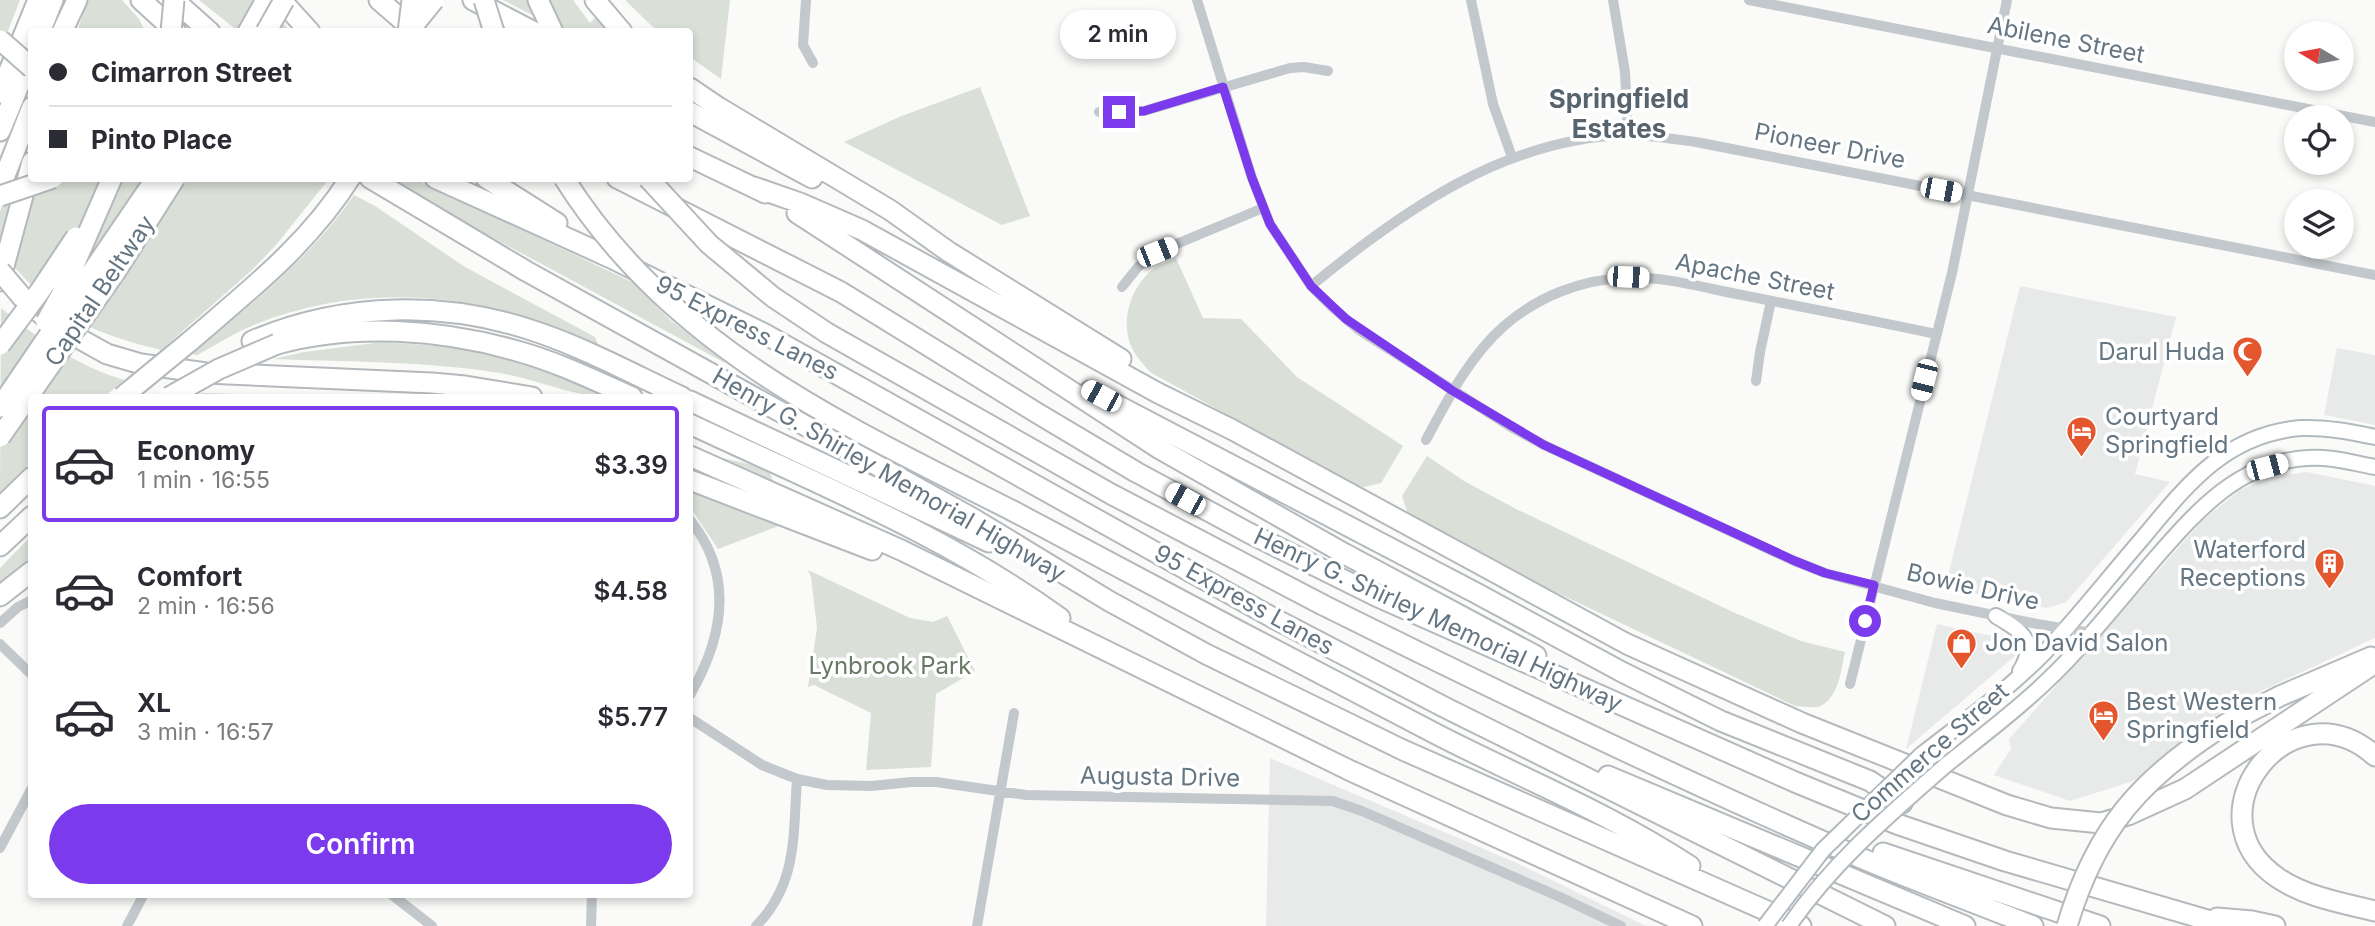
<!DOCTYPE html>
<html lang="en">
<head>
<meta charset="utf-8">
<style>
	:root { --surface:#fff; --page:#f2f2f3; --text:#2b2b33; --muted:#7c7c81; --line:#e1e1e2; --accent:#7c3aed }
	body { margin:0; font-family:Inter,sans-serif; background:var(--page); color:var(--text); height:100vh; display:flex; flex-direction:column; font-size:26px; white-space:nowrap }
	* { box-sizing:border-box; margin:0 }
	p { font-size:23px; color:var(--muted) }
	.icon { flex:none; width:38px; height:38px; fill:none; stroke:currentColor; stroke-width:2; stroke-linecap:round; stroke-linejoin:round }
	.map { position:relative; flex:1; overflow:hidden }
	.details { position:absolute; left:28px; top:394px; width:665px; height:504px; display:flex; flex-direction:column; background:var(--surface); border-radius:7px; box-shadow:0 4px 10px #0003 }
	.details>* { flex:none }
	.top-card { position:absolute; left:28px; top:28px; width:665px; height:154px; border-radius:7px; box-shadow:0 4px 10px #0003; display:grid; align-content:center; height:154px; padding:0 21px; background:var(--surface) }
	.needle { width:46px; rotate:280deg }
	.tools { position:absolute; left:2284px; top:21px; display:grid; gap:14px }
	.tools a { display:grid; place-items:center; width:70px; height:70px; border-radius:50%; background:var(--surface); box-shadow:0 4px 10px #0003; font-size:35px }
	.end { position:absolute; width:32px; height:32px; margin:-16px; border:9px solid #7c3aed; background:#fff; box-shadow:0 0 0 4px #fff }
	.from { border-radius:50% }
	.bubble { position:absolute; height:49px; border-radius:24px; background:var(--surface); box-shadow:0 4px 10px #0003; font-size:23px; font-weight:600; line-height:49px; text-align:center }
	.car { position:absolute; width:21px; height:42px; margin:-21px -10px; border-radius:9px; box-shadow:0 0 5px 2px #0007; background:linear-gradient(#fff 24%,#345 0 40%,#fff 0 76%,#345 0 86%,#fff 0) }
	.top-card b { display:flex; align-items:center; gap:24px; height:66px; font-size:26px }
	.top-card b+b { border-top:2px solid var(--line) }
	.top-card i { width:18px; height:18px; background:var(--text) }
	ul { padding:12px 0 0; list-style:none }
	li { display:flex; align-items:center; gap:21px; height:116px; margin:0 14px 10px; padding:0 7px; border:4px solid transparent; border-radius:7px }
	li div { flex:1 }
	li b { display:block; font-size:26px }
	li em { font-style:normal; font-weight:600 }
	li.on { border-color:var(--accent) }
	li>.icon { width:63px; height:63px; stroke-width:1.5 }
	.primary-button { display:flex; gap:14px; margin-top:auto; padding:14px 21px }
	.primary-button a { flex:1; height:80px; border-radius:42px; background:var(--accent); color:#fff; font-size:28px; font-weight:600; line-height:80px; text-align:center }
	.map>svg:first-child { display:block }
</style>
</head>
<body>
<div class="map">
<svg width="2375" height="926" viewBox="0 0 2375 926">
	<rect width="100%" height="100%" fill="#fafaf8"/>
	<path fill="#e8e9e9" d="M2020 286 2176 317 2135 474 2170 482 2066 602 2047 608 1945 588Z
		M2337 348 2375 355V425L2324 415Z
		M2307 472 2375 486V638L2218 711 2228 735 2130 782 2070 801 1994 775 2011 749 2009 739 2203 520 2240 490 2270 477Z
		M1937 624 2011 640 2015 656 1906 749Z
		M1270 758 1517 863 1646 926H1266Z"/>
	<path fill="#dadfd7" d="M0 0H20L0 51Z
		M88 0H122L139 19 145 31H77Z
		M199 0H262L290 31H238Z
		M503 0H573L590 23 595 18 607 31H563Z
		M625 0H730L721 79 690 57V32L657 31Z
		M980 87 1030 216 1002 225 844 142 899 117Z
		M13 178 20 182 0 254V211Z
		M36 179 328 178 329 179 276 245 252 270 161 350C120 340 77 327 45 298 34 289 24 277 14 267Z
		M384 179H415L634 283 669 319 727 364Z
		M354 195 375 206 465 267 595 337 600 349C577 339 554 328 531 320 442 289 342 289 254 325 234 333 216 345 197 355L192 354C249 306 312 257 354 195Z
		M1176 258 1203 318 1241 319 1297 377 1403 446 1381 483 1360 488 1150 372C1145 366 1140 361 1136 355 1118 329 1128 290 1152 270 1158 265 1169 262 1176 258Z
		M1 308C39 340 76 365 124 380L104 397H32L31 462 0 492Z
		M383 342 464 348 529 364 611 397C573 397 537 379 500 373 425 361 349 362 273 359L304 352Z
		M202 393H206L314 397H195Z
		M690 451 768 468 789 522 718 549 690 507Z
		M1427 456 1464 481 1516 509 1735 613 1801 641 1845 652C1841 669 1839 700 1818 707 1811 708 1801 706 1795 706L1505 568 1408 514 1402 496Z
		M31 536V560L0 586V568Z
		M808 570 910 618 933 622 947 616 975 671 936 694 931 767 866 770 871 713 814 685 808 687 817 628 811 577Z"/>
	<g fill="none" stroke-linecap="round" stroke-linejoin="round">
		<defs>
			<path id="secondary" d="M1996 616C2020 630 2039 641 2020 671
				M1921 755C1963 722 2007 691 2044 653 2078 617 2109 577 2141 540 2186 486 2225 434 2301 428 2326 427 2351 432 2375 437
				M1946 765C1991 729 2038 694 2077 650 2103 621 2128 591 2153 561 2195 513 2238 462 2307 458 2330 456 2353 463 2375 467"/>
			<path id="highway" d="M141 0 176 32
				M174 0 210 32
				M281 0 310 32
				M379 0 416 32
				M473 0 534 32
				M538 0 553 32
				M595 0 622 32
				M40 32 53 0
				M62 32 77 0
				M248 32 266 0
				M690 88 718 107 890 210 949 252 1121 359
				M0 93 38 0
				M690 112 812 178
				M0 131 32 54
				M690 157 765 193
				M370 178 526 271 974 519 1109 601 1206 654 1403 750 1801 926
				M435 178 611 258 763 333 1275 619 1446 708 1885 926
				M486 178 557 223
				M617 178 841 292 1037 413 1136 472 1249 533 1376 596 1795 782 1897 824 2005 861 2228 926
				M754 187 800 203 862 230 1158 393 1231 429 1627 644 1802 723 2007 805 2051 818 2101 823 2128 815 2185 789 2375 663
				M0 188 32 107
				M797 213 1160 449 1345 554 1536 656
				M0 281 32 162
				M22 297 53 324 107 354 141 364 206 373 432 383 465 386 532 397
				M252 341C344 302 446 300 540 333 589 350 635 375 682 397
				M189 342C247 292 308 245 350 178
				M277 344C354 323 441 329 517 351 557 362 594 380 632 397
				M1090 391 1476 593 1622 672 1721 721 1870 781 1902 803
				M690 401 989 542
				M690 424C816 483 947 536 1060 618
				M690 456 901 550 1351 771 1692 926
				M690 480 872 550
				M0 508 32 477
				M1013 511C1155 587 1297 662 1440 736 1524 779 1611 814 1690 866
				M0 546 32 516
				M0 596 32 571
				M1323 605C1500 693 1679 779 1861 858 1917 882 1976 903 2033 926
				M2226 724 2280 696 2371 657
				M2375 756C2292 681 2185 815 2278 878 2306 897 2343 903 2375 911
				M1608 776 1965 926
				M1883 853 2100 926
				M2217 918 2252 921 2275 926"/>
		</defs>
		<use href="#secondary" stroke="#b3babf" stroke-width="18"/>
		<use href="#highway" stroke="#b4b9bd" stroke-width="23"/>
		<path stroke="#c3c8cc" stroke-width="10" d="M806 0 803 45 813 63
			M1197 0 1252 178 1270 224 1311 286 1332 307 1359 330 1511 427 1544 445 1792 560 1825 573 1935 603 2037 624 2092 633
			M1471 0 1493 104 1512 157
			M1613 0 1625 72 1628 135
			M1749 0 2375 122
			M1099 112 1144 111 1290 68 1304 67 1328 71
			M1311 286C1402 211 1505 138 1627 135 1650 135 1673 139 1696 142L2375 275
			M1122 287 1138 267 1157 252 1263 208
			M1756 381 1760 352 1771 301
			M1426 440C1448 399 1469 357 1504 326 1537 297 1582 279 1626 278 1665 276 1704 288 1742 295 1807 308 1871 320 1936 334
			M690 520C735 576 723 638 690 695
			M0 623 18 607 32 600
			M0 644 32 675
			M1850 684 1952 273 2007 0
			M690 718 762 765 797 779 827 785 871 786 911 782H936L1026 795 1333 801 1362 811 1560 897 1621 926
			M0 848 32 788
			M391 894 432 926
			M127 926 144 894
			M591 926 592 894
			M756 926C798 884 793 834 797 779
			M977 926 1014 713"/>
		<use href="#secondary" stroke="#fff" stroke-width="14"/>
		<use href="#highway" stroke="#fff" stroke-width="19"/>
		<defs>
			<path id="secondary-bridge" d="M1765 926 1823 850 1921 755
				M1789 926C1832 863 1889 815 1946 765"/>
			<path id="highway-bridge" d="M484 0 494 32
				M171 32 174 0
				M266 32 284 0
				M408 32 434 0
				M408 32 412 0
				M0 40 32 68
				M564 178C670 347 842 424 1013 511
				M648 178 709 244 773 297 827 333 1111 494 1323 605
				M0 196 53 178
				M0 271 22 297
				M46 322 61 295 112 178
				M0 345 40 291 76 237
				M122 397 189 342
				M169 397 219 369 277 344
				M0 407 156 178
				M0 437 116 271 175 178
				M2067 926C2096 828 2141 778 2226 724"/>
		</defs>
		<use href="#secondary-bridge" stroke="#b3babf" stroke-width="18" stroke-linecap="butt"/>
		<use href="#highway-bridge" stroke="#b4b9bd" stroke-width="23" stroke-linecap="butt"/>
		<use href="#secondary-bridge" stroke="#fff" stroke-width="14"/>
		<use href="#highway-bridge" stroke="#fff" stroke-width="19"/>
	</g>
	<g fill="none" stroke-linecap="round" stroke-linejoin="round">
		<path stroke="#7c3aed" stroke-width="9" d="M1119 112 1144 111 1223 87 1252 178 1270 224 1311 286 1346 319 1453 391 1544 445 1795 561 1825 573 1874 585 1865 621"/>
	</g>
	<defs>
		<symbol id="mosque-pin" viewBox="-11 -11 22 30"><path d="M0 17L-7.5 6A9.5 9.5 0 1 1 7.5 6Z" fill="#e4572e" stroke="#fff"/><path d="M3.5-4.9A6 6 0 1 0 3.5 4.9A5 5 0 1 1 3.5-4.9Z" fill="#fff"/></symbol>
		<symbol id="hotel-pin" viewBox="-11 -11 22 30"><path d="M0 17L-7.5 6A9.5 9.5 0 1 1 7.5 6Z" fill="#e4572e" stroke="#fff"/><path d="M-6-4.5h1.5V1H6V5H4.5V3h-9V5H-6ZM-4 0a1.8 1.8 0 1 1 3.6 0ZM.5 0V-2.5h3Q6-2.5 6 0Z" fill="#fff"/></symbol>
		<symbol id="building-pin" viewBox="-11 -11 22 30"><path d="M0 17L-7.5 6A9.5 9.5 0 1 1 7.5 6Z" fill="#e4572e" stroke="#fff"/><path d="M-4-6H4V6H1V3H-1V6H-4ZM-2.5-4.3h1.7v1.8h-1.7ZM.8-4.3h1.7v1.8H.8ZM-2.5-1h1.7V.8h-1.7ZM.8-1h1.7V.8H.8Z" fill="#fff"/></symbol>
		<symbol id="shop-pin" viewBox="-11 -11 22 30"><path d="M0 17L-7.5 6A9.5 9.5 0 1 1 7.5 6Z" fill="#e4572e" stroke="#fff"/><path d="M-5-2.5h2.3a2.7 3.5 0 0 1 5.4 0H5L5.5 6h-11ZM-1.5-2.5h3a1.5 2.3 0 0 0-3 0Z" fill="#fff"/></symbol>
	</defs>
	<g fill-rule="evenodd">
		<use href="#mosque-pin" x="2230" y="334" width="35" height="47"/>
		<use href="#hotel-pin" x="2064" y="414" width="35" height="47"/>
		<use href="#building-pin" x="2312" y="546" width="35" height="47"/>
		<use href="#shop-pin" x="1944" y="626" width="35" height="47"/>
		<use href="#hotel-pin" x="2086" y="698" width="35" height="47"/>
	</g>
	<g text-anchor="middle" stroke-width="7" stroke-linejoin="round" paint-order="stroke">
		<g font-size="24" fill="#657683" stroke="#fff">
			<text transform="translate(2066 40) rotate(11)" y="8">Abilene Street</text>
			<text transform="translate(1830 146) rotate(11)" y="8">Pioneer Drive</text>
			<text transform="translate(1755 277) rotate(11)" y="8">Apache Street</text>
			<text transform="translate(100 291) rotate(-56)" y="8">Capital Beltway</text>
			<text transform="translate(747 328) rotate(27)" y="8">95 Express Lanes</text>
			<text transform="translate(889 475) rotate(30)" y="8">Henry G. Shirley Memorial Highway</text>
			<text transform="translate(1973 587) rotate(13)" y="8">Bowie Drive</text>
			<text transform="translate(1244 600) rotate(29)" y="8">95 Express Lanes</text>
			<text transform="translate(1438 620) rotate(25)" y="8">Henry G. Shirley Memorial Highway</text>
			<text transform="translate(1930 753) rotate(-41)" y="8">Commerce Street</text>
			<text transform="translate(1160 777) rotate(1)" y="8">Augusta Drive</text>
		</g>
		<g font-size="24" fill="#657683" stroke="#fff" text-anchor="start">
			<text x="2225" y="360" text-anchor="end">Darul Huda</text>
			<text x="2105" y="425">Courtyard<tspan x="2105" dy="28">Springfield</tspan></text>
			<text x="2306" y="558" text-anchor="end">Waterford<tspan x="2306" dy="28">Receptions</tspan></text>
			<text x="1985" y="651">Jon David Salon</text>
			<text x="2126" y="710">Best Western<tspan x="2126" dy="28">Springfield</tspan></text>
		</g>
		<g font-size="24" fill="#687a64" stroke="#fff">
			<text x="890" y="674">Lynbrook Park</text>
		</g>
		<g font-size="26" font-weight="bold" fill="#57646e" stroke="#fff">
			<text x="1619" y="108">Springfield<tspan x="1619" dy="30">Estates</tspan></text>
		</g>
	</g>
</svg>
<div class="tools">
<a><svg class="needle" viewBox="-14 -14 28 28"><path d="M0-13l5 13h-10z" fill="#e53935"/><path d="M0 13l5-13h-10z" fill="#7c7c81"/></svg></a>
<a><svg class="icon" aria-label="locate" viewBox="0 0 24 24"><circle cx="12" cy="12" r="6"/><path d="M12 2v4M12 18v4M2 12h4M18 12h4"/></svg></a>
<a><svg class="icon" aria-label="layers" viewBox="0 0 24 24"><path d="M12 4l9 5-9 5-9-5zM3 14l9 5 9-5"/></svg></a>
</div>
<i class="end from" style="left:1865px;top:621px"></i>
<i class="end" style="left:1119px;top:112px"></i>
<div class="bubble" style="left:1060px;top:10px;width:116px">2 min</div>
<i class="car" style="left:1941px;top:190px;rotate:101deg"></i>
<i class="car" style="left:1157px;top:252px;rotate:68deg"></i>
<i class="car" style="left:1628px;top:277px;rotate:92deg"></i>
<i class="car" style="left:1924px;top:380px;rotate:194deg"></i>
<i class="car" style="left:1101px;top:396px;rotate:298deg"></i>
<i class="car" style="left:2267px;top:467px;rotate:75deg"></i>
<i class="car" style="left:1185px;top:499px;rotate:299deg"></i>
<div class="top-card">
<b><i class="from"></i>Cimarron Street</b>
<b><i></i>Pinto Place</b>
</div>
<section class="details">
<ul>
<li class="on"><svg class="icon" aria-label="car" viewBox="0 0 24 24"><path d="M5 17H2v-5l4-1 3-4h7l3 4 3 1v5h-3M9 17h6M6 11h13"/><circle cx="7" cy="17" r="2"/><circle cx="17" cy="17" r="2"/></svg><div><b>Economy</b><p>1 min · 16:55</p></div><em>$3.39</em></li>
<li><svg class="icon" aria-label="car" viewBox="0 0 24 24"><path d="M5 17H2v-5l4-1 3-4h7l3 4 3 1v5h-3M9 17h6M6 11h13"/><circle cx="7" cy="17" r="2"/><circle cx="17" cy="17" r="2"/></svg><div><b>Comfort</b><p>2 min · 16:56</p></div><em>$4.58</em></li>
<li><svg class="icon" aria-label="car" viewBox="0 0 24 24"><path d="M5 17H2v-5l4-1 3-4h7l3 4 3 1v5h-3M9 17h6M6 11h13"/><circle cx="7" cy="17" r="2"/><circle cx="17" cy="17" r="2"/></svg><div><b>XL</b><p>3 min · 16:57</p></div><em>$5.77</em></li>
</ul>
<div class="primary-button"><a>Confirm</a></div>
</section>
</div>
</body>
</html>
